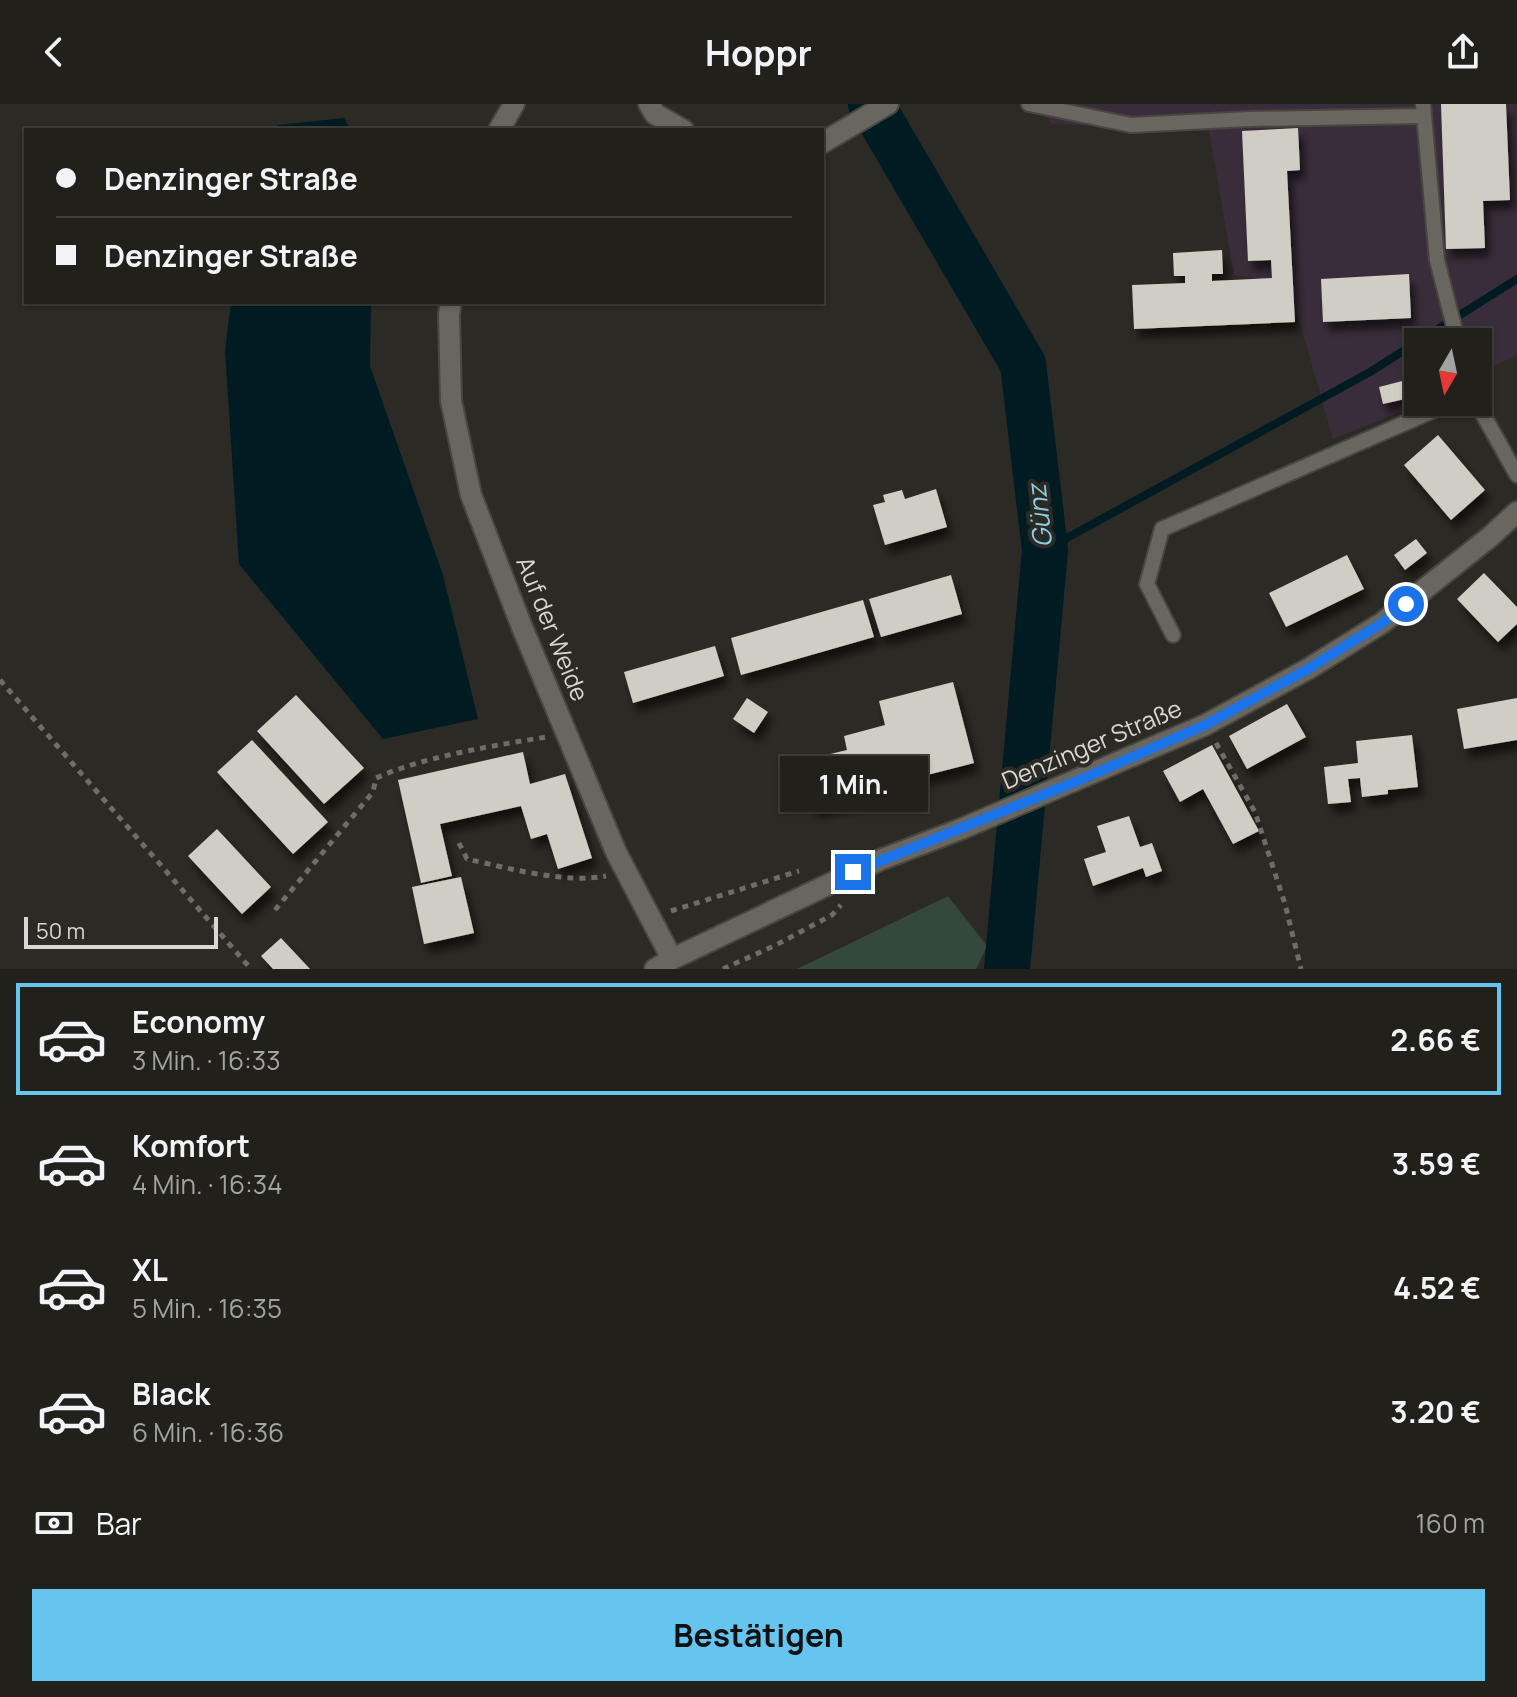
<!DOCTYPE html>
<html lang="de">
<head>
<meta charset="utf-8">
<style>
	:root { --surface:#21201b; --page:#292824; --text:#f1f3f6; --muted:#a2a3a3; --line:#3e3e3a; --accent:#65c5ee }
	body { margin:0; font-family:Manrope,sans-serif; background:var(--page); color:var(--text); height:100vh; display:flex; flex-direction:column; font-size:30px; white-space:nowrap }
	* { box-sizing:border-box; margin:0 }
	p { font-size:26px; color:var(--muted) }
	.icon { flex:none; width:44px; height:44px; fill:none; stroke:currentColor; stroke-width:2; stroke-linecap:round; stroke-linejoin:round }
	.map { position:relative; height:865px; overflow:hidden }
	.sheet { display:flex; flex-direction:column; background:var(--surface); flex:1 }
	.sheet>* { flex:none }
	.guide { position:absolute; left:24px; top:24px; width:800px; height:176px; border-radius:0px; box-shadow:0 2px 6px #0004,0 0 0 2px var(--line); display:grid; align-content:center; height:176px; padding:0 32px; background:var(--surface) }
	.needle { width:52px; rotate:189deg }
	.tools { position:absolute; left:1404px; top:224px; display:grid; gap:16px }
	.tools a { display:grid; place-items:center; width:88px; height:88px; border-radius:0px; background:var(--surface); box-shadow:0 2px 6px #0004,0 0 0 2px var(--line); font-size:40px }
	.scale { position:absolute; left:24px; bottom:20px; width:194px; box-sizing:border-box; padding-left:8px; border:4px solid #d8d7d3; border-top:0; font-size:22px; line-height:28px; white-space:nowrap; color:#d8d7d3; -webkit-text-stroke:6px #2c2a24; paint-order:stroke }
	.end { position:absolute; width:36px; height:36px; margin:-18px; border:10px solid #1a73e8; background:#fff; box-shadow:0 0 0 4px #fff }
	.from { border-radius:50% }
	.bubble { position:absolute; height:56px; border-radius:0px; background:var(--surface); box-shadow:0 2px 6px #0004,0 0 0 2px var(--line); font-size:26px; font-weight:700; line-height:56px; text-align:center }
	.guide b { display:flex; align-items:center; gap:28px; height:76px; font-size:30px }
	.guide b+b { border-top:2px solid var(--line) }
	.guide i { width:20px; height:20px; background:var(--text) }
	ul { padding:14px 0 0; list-style:none }
	li { display:flex; align-items:center; gap:24px; height:112px; margin:0 16px 12px; padding:0 16px; border:4px solid transparent; border-radius:0px }
	li div { flex:1 }
	li b { display:block; font-size:30px }
	li em { font-style:normal; font-weight:700 }
	li.current { border-color:var(--accent) }
	li>.icon { width:72px; height:72px; stroke-width:1.5 }
	.pay { display:flex; align-items:center; gap:20px; height:88px; padding:0 32px; font-size:30px }
	.pay p { margin-inline-start:auto }
	.action { display:flex; gap:16px; margin-top:auto; padding:16px 32px }
	.action a { flex:1; height:92px; border-radius:0px; background:var(--accent); color:#111; font-size:32px; font-weight:700; line-height:92px; text-align:center }
	header { display:flex; justify-content:space-between; align-items:center; height:104px; padding:0 32px; background:var(--surface); font-size:36px; font-weight:700 }
	.map>svg:first-child { display:block }
</style>
</head>
<body>
<header><svg class="icon" aria-label="back" viewBox="0 0 24 24"><path d="M15 5l-7 7 7 7"/></svg>Hoppr<svg class="icon" aria-label="share" viewBox="0 0 24 24"><path d="M12 15V3M7 8l5-5 5 5M5 13v7h14v-7"/></svg></header>
<div class="map">
<svg width="1517" height="865" viewBox="0 0 1517 865">
	<defs>
		<filter id="shadow"><feDropShadow dx="5" dy="9" stdDeviation="4" flood-color="#0009"/></filter>
	</defs>
	<rect width="100%" height="100%" fill="#2c2a24"/>
	<path fill="#3a2d3b" d="M1041 0H1517V250L1478 271V238H1418V298H1425L1333 335 1289 180 1234 171 1209 27 1051 20Z"/>
	<path fill="#34483c" d="M948 792 987 842 976 865H797Z"/>
	<path fill="#011b23" d="M344 14 351 26H275L278 21Z
		M231 198H371L370 262 443 471 478 615 383 635 239 460 225 247Z"/>
	<g fill="none" stroke-linecap="round" stroke-linejoin="round">
		<path stroke="#011b23" stroke-width="8" d="M1045 446 1370 268 1517 175"/>
		<path stroke="#011b23" stroke-width="46" d="M871 0 1023 260 1045 446 1007 865"/>
	</g>
	<path fill="#d0cdc5" filter="url(#shadow)" d="M1441 0H1506L1510 96 1483 97 1485 144 1446 145Z
		M1298 24 1300 66 1287 67 1295 218 1134 225 1132 181 1185 179V172H1174L1173 149 1222 146 1223 170H1212V177L1272 174 1271 156 1248 157 1242 27Z
		M1409 170 1411 214 1323 218 1321 175Z
		M1418 273V292L1383 300 1379 283Z
		M1438 331 1485 386 1451 416 1404 361Z
		M936 385 947 423 885 441 873 401 885 398 883 391 902 386 905 395Z
		M1416 435 1427 449 1405 466 1394 451Z
		M1347 451 1364 485 1286 523 1269 489Z
		M1484 469 1517 503V520L1498 538 1457 495Z
		M951 471 962 510 881 533 869 495Z
		M863 496 874 533 741 571 731 534Z
		M715 542 724 572 633 599 624 568Z
		M953 578 974 659 873 685 874 690 814 705 804 666 828 660 826 651 847 646 844 632 885 621 879 597Z
		M296 591 364 664 324 700 257 627Z
		M747 594 768 608 754 629 733 615Z
		M1517 594V636L1464 645 1457 605Z
		M1287 600 1306 633 1247 665 1229 632Z
		M1412 631 1418 683 1388 686V690L1362 693 1360 674 1348 675 1351 698 1328 700 1324 663 1358 659 1356 637Z
		M252 636 328 718 293 750 217 668Z
		M1212 641 1259 727 1233 740 1203 685 1180 698 1163 667Z
		M523 648 530 680 565 670 592 754 558 765 547 730 531 735 521 702 440 720 452 772 421 779 398 676Z
		M1129 712 1140 743 1152 739 1162 767 1146 773 1143 764 1093 782 1084 755 1106 748 1097 722Z
		M217 725 271 783 242 810 188 752Z
		M461 773 474 829 424 840 412 783Z
		M281 834 310 865H273L261 852Z"/>
	<g fill="none" stroke-linecap="round" stroke-linejoin="round">
		<defs>
			<path id="service" d="M1029 0 1131 21 1249 15 1423 12
				M1423 0 1437 156 1458 238
				M1476 298 1517 371
				M1173 531 1147 480 1162 425 1453 298"/>
			<path id="minor" d="M649 0 655 10 683 26
				M499 26 514 0
				M822 39 888 0
				M451 198 449 210 451 297 471 391 522 523 616 748 672 855"/>
			<path id="tertiary" d="M655 865 672 855 880 756 961 725 1205 621 1308 565 1382 519 1491 432 1517 408"/>
		</defs>
		<use href="#service" stroke="#484640" stroke-width="18"/>
		<use href="#minor" stroke="#484640" stroke-width="24"/>
		<use href="#tertiary" stroke="#484640" stroke-width="24"/>
		<path stroke="#6e6c67" stroke-width="5" stroke-dasharray="6 6" stroke-linecap="butt" d="M0 576 251 865
			M1216 639 1255 708 1285 800 1301 865
			M459 739 467 755C507 764 566 780 606 772
			M275 806 373 688 376 674C426 652 492 642 546 633
			M671 807 799 767
			M723 865 776 841 832 811 841 801"/>
		<use href="#service" stroke="#68665f" stroke-width="14"/>
		<use href="#minor" stroke="#68665f" stroke-width="20"/>
		<use href="#tertiary" stroke="#68665f" stroke-width="20"/>
	</g>
	<g fill="none" stroke-linecap="round" stroke-linejoin="round">
		<path stroke="#1a73e8" stroke-width="10" d="M853 768 1082 675 1205 621 1308 565 1382 519 1406 500"/>
	</g>
	<g text-anchor="middle" stroke-width="8" stroke-linejoin="round" paint-order="stroke">
		<g font-size="24" fill="#d8d7d3" stroke="#2c2a24">
			<text transform="translate(552 525) rotate(68)" y="8">Auf der Weide</text>
			<text transform="translate(1092 641) rotate(-23)" y="8">Denzinger Straße</text>
		</g>
		<g font-size="26" font-style="italic" fill="#8acee6" stroke="#2c2a24">
			<text transform="translate(1040 412) rotate(-96)" y="9">Günz</text>
		</g>
	</g>
</svg>
<div class="tools">
<a><svg class="needle" viewBox="-14 -14 28 28"><path d="M0-13l5 13h-10z" fill="#e53935"/><path d="M0 13l5-13h-10z" fill="#a2a3a3"/></svg></a>
</div>
<div class="scale">50 m</div>
<i class="end from" style="left:1406px;top:500px"></i>
<i class="end" style="left:853px;top:768px"></i>
<div class="bubble" style="left:780px;top:652px;width:148px">1 Min.</div>
<div class="guide">
<b><i class="from"></i>Denzinger Straße</b>
<b><i></i>Denzinger Straße</b>
</div>
</div>
<section class="sheet">
<ul>
<li class="current"><svg class="icon" aria-label="car" viewBox="0 0 24 24"><path d="M5 17H2v-5l4-1 3-4h7l3 4 3 1v5h-3M9 17h6M6 11h13"/><circle cx="7" cy="17" r="2"/><circle cx="17" cy="17" r="2"/></svg><div><b>Economy</b><p>3 Min. · 16:33</p></div><em>2.66 €</em></li>
<li><svg class="icon" aria-label="car" viewBox="0 0 24 24"><path d="M5 17H2v-5l4-1 3-4h7l3 4 3 1v5h-3M9 17h6M6 11h13"/><circle cx="7" cy="17" r="2"/><circle cx="17" cy="17" r="2"/></svg><div><b>Komfort</b><p>4 Min. · 16:34</p></div><em>3.59 €</em></li>
<li><svg class="icon" aria-label="car" viewBox="0 0 24 24"><path d="M5 17H2v-5l4-1 3-4h7l3 4 3 1v5h-3M9 17h6M6 11h13"/><circle cx="7" cy="17" r="2"/><circle cx="17" cy="17" r="2"/></svg><div><b>XL</b><p>5 Min. · 16:35</p></div><em>4.52 €</em></li>
<li><svg class="icon" aria-label="car" viewBox="0 0 24 24"><path d="M5 17H2v-5l4-1 3-4h7l3 4 3 1v5h-3M9 17h6M6 11h13"/><circle cx="7" cy="17" r="2"/><circle cx="17" cy="17" r="2"/></svg><div><b>Black</b><p>6 Min. · 16:36</p></div><em>3.20 €</em></li>
</ul>
<div class="pay"><svg class="icon" aria-label="cash" viewBox="0 0 24 24"><path d="M3 7h18v10H3z"/><circle cx="12" cy="12" r="2"/></svg>Bar<p>160 m</p></div>
<div class="action"><a>Bestätigen</a></div>
</section>
</body>
</html>
